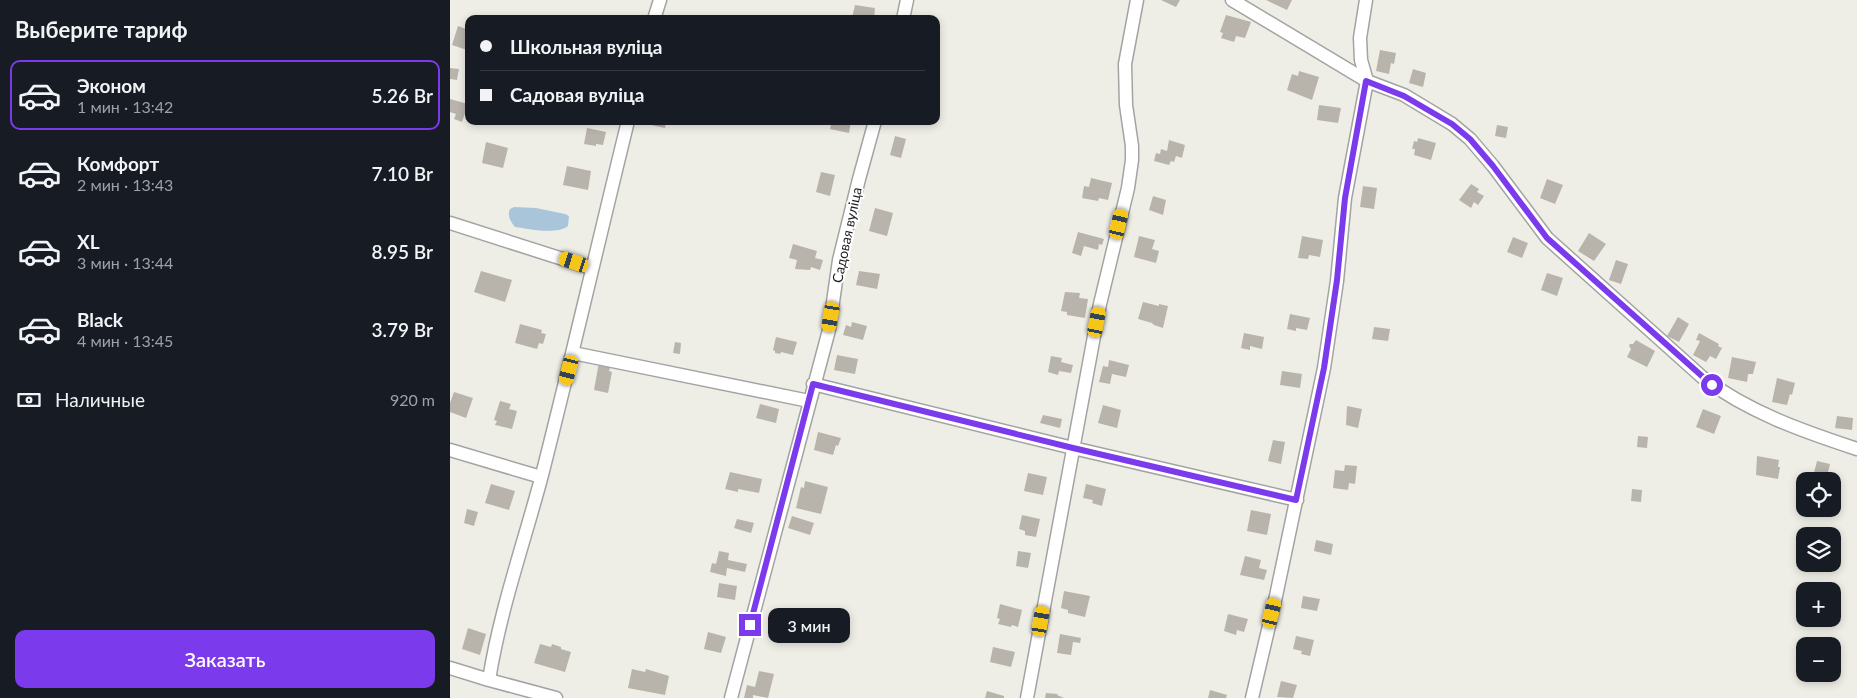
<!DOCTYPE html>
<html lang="ru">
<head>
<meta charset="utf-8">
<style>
	:root { --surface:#171b24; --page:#242831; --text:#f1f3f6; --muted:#9ea1a6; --line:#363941; --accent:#7c3aed }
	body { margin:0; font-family:Lato,sans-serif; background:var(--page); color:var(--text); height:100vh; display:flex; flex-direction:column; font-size:19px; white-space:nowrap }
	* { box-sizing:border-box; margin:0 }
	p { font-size:16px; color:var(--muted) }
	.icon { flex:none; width:28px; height:28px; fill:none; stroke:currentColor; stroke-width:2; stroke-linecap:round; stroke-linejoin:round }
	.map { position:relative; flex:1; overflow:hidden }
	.sheet { display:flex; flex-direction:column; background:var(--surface); width:450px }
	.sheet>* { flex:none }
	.top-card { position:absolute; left:15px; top:15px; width:475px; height:110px; border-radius:10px; box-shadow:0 2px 8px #0003; display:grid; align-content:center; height:110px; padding:0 15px; background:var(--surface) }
	.fabs { position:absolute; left:1346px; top:472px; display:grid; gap:10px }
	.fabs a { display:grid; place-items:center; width:45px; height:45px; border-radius:10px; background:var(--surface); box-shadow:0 2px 8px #0003; font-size:25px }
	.end { position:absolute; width:22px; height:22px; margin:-11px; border:6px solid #7c3aed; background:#fff; box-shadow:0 0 0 2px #fff }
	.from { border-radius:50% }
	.bubble { position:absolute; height:35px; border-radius:10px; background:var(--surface); box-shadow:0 2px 8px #0003; font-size:16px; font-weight:600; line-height:35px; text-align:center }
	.car { position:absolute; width:15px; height:30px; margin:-15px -8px; border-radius:6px; box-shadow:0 0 4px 1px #0007; background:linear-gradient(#f5c518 24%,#345 0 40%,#f5c518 0 76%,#345 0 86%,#f5c518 0) }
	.top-card b { display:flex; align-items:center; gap:18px; height:48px; font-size:19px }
	.top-card b+b { border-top:1px solid var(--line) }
	.top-card i { width:12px; height:12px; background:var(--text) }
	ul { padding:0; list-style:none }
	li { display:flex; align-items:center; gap:15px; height:70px; margin:0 10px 8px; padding:0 5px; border:2px solid transparent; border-radius:10px }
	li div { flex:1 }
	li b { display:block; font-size:19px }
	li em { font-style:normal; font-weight:600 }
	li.selected { border-color:var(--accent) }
	li>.icon { width:45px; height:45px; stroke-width:1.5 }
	h2 { padding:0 15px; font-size:22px; line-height:60px }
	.pay { display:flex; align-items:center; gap:12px; height:55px; padding:0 15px; font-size:19px }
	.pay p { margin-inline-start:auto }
	.action { display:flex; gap:10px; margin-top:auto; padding:10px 15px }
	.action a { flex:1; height:58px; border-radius:10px; background:var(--accent); color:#fff; font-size:20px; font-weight:600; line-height:58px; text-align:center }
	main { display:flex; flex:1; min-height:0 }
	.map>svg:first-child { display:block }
</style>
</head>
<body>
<main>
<section class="sheet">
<h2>Выберите тариф</h2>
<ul>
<li class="selected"><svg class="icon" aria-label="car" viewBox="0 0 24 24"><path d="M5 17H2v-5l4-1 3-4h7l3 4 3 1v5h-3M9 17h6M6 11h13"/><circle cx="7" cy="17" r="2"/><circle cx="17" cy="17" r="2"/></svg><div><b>Эконом</b><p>1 мин · 13:42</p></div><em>5.26 Br</em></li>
<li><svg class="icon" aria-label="car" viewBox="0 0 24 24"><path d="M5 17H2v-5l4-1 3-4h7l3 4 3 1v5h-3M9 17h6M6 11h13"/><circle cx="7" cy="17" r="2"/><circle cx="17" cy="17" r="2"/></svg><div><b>Комфорт</b><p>2 мин · 13:43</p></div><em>7.10 Br</em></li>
<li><svg class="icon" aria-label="car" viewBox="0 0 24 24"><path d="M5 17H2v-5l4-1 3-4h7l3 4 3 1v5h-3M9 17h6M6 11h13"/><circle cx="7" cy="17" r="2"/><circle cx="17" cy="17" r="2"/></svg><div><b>XL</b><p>3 мин · 13:44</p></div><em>8.95 Br</em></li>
<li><svg class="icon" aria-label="car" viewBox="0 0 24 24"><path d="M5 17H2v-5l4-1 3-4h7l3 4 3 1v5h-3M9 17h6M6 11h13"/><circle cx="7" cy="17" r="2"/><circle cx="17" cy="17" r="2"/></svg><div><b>Black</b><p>4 мин · 13:45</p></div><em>3.79 Br</em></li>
</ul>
<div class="pay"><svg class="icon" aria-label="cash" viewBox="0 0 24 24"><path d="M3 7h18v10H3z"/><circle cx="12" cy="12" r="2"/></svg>Наличные<p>920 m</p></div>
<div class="action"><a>Заказать</a></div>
</section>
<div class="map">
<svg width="1407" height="698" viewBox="0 0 1407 698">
	<rect width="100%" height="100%" fill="#efeee6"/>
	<path fill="#a9c5da" d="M64 207 86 208 115 214 119 216 118 226C108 235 78 229 65 227 60 221 57 215 60 209Z"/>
	<path fill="#b8b4ac" d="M711 0H730L726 7Z
		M816 0H842L837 10Z
		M405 5 425 8 424 19 402 18Z
		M776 15 801 22 795 38 786 36 784 42 771 38 773 33 770 32Z
		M8 26 19 30 17 50 2 45Z
		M930 50 946 53 944 64 941 63 939 74 926 71Z
		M0 68 9 69 7 80 0 79Z
		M963 69 976 73 973 87 959 83Z
		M849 71 869 77 862 100 837 90 842 74 848 76Z
		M0 99 18 104 12 122 4 119 6 114 0 112Z
		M869 105 891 108 888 123 867 120Z
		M192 121H216L215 128 192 123Z
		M382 121H401L399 133 380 129Z
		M1047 125 1058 127 1056 138 1045 136Z
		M137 128 156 132 153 145 146 144V146L134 144Z
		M445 136 456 139 451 158 440 155Z
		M968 138 986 143 981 160 964 155 965 149H962L964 141 967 142Z
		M719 140 735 145 732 158 726 156 724 162 721 161 719 165 704 161 706 153 710 154 711 149 717 151Z
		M36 142 58 148 53 168 32 163Z
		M117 166 141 171 138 190 113 185Z
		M371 172 385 175 380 196 366 192Z
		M641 178 662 183 658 200 649 198 648 201 632 198 634 186 639 187Z
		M1097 179 1113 185 1105 204 1090 198Z
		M1021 184 1029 189 1027 192 1034 196 1028 205 1024 202 1021 208 1009 200Z
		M913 186 927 188 924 209 910 207Z
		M703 196 716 200 713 215 699 210Z
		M425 208 443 213 437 236 419 231Z
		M628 232 654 239 652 245 649 244 648 250 634 246 631 256 622 253Z
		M1139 233 1156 244 1144 261 1128 251Z
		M689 236 705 240 702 249 709 251 706 263 684 257Z
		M852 236 873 240 870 257 859 255 858 259 848 258Z
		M1063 237 1078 243 1072 258 1057 252Z
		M343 244 367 251 365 258 373 260 370 270 361 267 360 270 345 269 347 260 339 258Z
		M1166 260 1178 264 1171 284 1159 280Z
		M31 271 62 280 55 302 24 292Z
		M409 271 430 274 427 289 406 285Z
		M1097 273 1113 278 1107 296 1091 290Z
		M615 292 630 293 629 298 638 299 635 318 617 315V312L611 311Z
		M693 302 709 306V304L718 306 713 328 704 325 702 323 688 319Z
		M840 314 860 318 857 330 846 328V331L837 329Z
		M1228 317 1239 324 1229 342 1217 336Z
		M402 322 417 326 413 340 393 335 396 325 401 327Z
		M70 324 92 330 91 333 96 334 93 344 89 343 87 349 65 343Z
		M924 327 940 329 938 341 922 339Z
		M794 333 814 337 812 349 800 346V350L791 348Z
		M1249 333 1269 344 1268 346 1272 348 1266 359 1260 356 1256 362 1243 355 1250 341 1246 340Z
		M326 337 347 342 343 355 331 352 330 354 325 353V351L323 350Z
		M1186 340 1205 351 1197 367 1177 357 1181 349 1179 346 1180 344H1183Z
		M225 342 231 343 230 354 223 353Z
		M387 355 408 359 405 374 384 370Z
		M601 356 612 358 611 362 623 365 621 373 609 371 608 375 598 372Z
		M1282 357 1306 362 1303 374H1298L1297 382 1278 378Z
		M659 360 679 365 676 377 662 374 660 384 649 382 653 366 658 367Z
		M149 362 161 365 159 371 162 372 158 393 144 390Z
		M832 371 852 374 850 388 830 385Z
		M1327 378 1345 383 1342 395 1340 394 1337 405 1322 402Z
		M4 392 23 398 16 418 0 412V403Z
		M50 401 61 404 59 409 67 411 62 429 45 425 47 421 44 420Z
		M310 404 329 409 326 423 306 418Z
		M653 405 671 410 667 428 648 423Z
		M897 406 912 409 908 428 896 425Z
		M1253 409 1271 416 1264 434 1246 427Z
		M593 415 612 419 610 428 590 423Z
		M1387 416 1403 418 1402 430 1385 428Z
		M368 432 391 438 388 446 386 445 383 455 364 450Z
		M1188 436 1198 437 1197 448 1187 447Z
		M823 440 835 442 831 464 818 461Z
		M1307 456 1329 460 1328 467H1330L1328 479 1306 475Z
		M1367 461 1380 464 1376 481H1362Z
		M895 465 907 466 905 484 899 483 898 490 883 488 885 470 894 471Z
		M280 472 312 479 309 493 288 489V492L275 489Z
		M578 473 597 477 593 495 574 491Z
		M355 481 378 487 371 514 346 508 351 487 354 488Z
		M41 484 65 491 59 510 35 503Z
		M636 484 656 489 652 506 642 503 643 500 633 498Z
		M1182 489 1192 490 1191 502 1181 501Z
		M17 509 28 512 24 526 14 523Z
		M801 510 821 514 817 535 797 531Z
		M572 515 590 519 586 537 575 535V531L569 529Z
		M342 516 364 523 360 535 338 528Z
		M287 519 304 523 301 533 284 528Z
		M866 540 883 544 881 555 864 551Z
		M269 551 279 553 278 560 297 564 295 572 277 568 276 576 260 572 262 563 266 564Z
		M568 551 581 553 578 568 566 566Z
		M795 556 811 560 809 568 817 570 814 580 790 575Z
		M269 583 287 586 285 600 267 597Z
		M614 591 640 596 635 617 618 613V610L611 608Z
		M853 596 870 599 867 611 851 608Z
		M550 604 572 610 568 627 562 625 561 627 548 624 550 619 547 618Z
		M350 613 369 618 362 642 343 636Z
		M778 614 798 619 794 632 787 630 786 635 774 631Z
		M18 628 36 634 30 655 12 649Z
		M258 632 276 637 271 653 254 649Z
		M610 634 631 638 630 643 623 642 621 655 607 653Z
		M846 636 864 640 860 656 851 654 852 651 843 649Z
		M90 644 101 647 102 644 111 647V649L121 652 115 672 84 663Z
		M543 647 565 652 561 667 540 662Z
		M182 669 195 672 196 669 219 676 215 695 178 688Z
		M309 671 324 674 318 698 303 695V698H294L297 685 305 687Z
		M831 681 847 685 843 698 827 697Z
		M760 690 777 695 776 698H758Z
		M537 691 554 696V698H535Z
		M596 693 608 694 607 695 614 698H595Z"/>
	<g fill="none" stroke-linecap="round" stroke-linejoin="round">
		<defs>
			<path id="minor" d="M782 0 917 81 954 95 1002 124 1020 139 1043 166 1097 238 1252 377C1298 412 1352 431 1407 449
				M204 19 210 0
				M453 19 457 0
				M0 223 141 268
				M123 353 359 401
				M363 384 623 448 847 500
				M0 450 91 477
				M0 668 39 680 106 698
				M39 680C50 610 74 543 92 475 122 357 149 239 178 121
				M281 698 379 330 389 260 409 179 425 121
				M577 698 650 304 678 188 682 160V146L676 105 675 64 687 0
				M802 698 826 596 874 368 887 281 895 198 917 81 911 60 910 38 916 0"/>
		</defs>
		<use href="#minor" stroke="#a3a3a3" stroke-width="15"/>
		<use href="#minor" stroke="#fff" stroke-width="12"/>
	</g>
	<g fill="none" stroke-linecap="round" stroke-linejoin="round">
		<path stroke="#7c3aed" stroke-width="6" d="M300 625 363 384 623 448 846 500 874 368 887 280 895 198 916 81 954 96 1002 124 1020 139 1043 166 1097 238 1262 385"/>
	</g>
	<g text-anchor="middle" stroke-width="4" stroke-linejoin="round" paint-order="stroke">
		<g font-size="14" fill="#1f1f1f" stroke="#fff">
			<text transform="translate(397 235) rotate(-78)" y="5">Садовая вуліца</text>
		</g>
	</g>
</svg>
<div class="fabs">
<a><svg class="icon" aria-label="locate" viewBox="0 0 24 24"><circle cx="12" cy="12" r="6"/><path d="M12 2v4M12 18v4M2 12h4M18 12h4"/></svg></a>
<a><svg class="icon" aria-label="layers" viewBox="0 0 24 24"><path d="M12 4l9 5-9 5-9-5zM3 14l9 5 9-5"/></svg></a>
<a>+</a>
<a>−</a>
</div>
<i class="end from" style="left:1262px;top:385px"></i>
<i class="end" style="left:300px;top:625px"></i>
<div class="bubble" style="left:318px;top:608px;width:82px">3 мин</div>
<i class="car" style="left:669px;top:224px;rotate:13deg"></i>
<i class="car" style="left:124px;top:262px;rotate:288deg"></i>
<i class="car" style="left:381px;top:317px;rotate:190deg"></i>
<i class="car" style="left:647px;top:322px;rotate:11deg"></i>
<i class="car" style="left:119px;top:370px;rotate:194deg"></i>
<i class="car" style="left:822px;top:613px;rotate:13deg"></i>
<i class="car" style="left:591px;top:621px;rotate:10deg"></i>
<div class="top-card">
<b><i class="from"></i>Школьная вуліца</b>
<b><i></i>Садовая вуліца</b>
</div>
</div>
</main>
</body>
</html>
